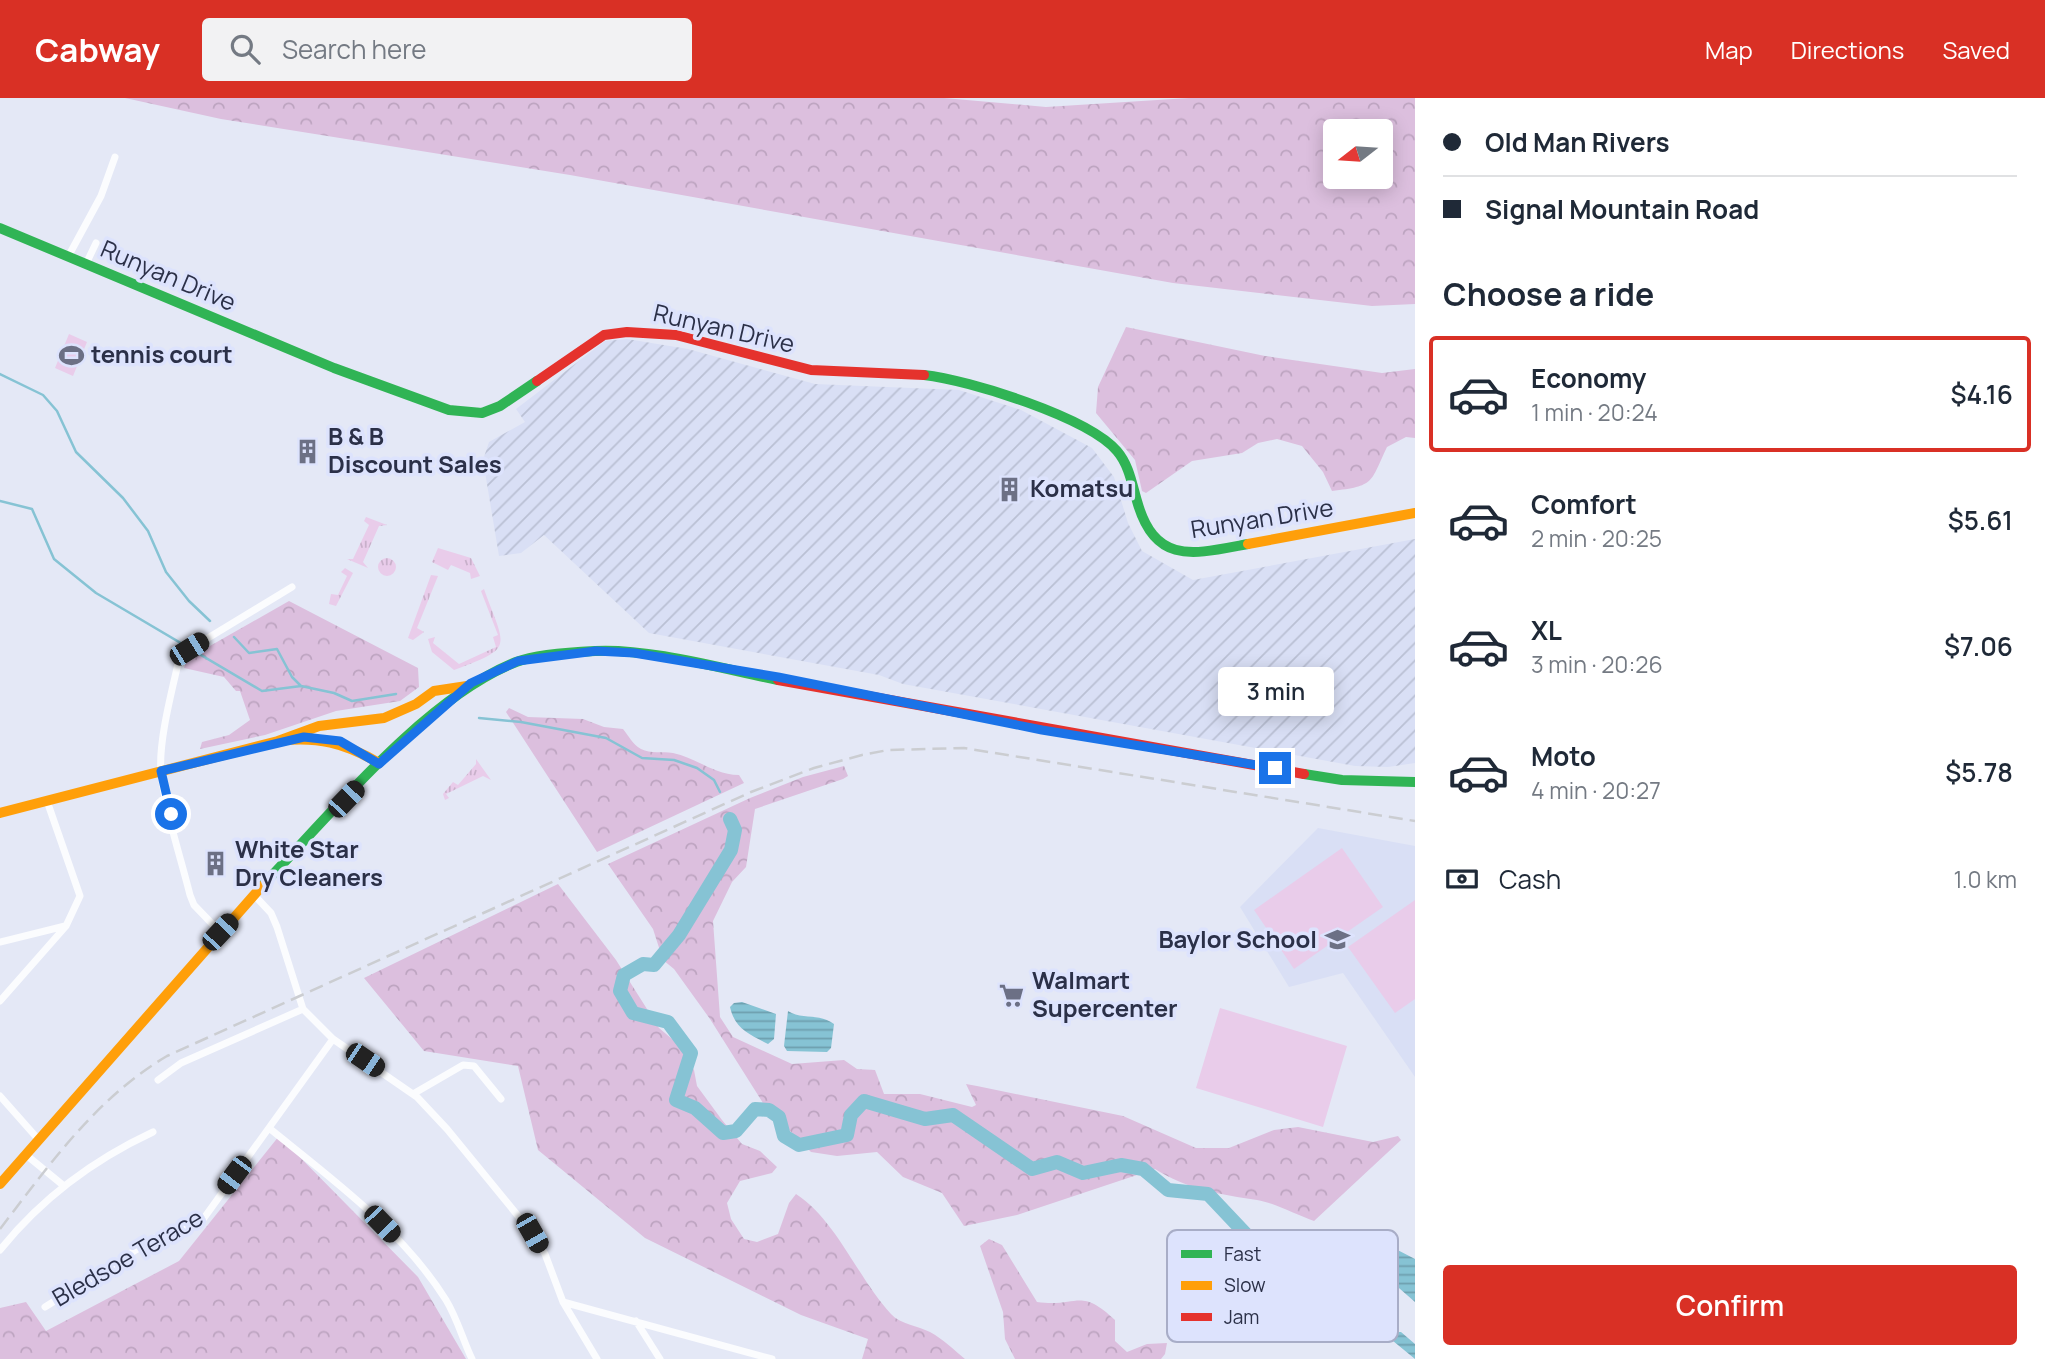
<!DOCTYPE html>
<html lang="en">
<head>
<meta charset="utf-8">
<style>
	:root { --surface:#fff; --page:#f2f2f3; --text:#1f2937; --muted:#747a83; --line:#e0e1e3; --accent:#d93025 }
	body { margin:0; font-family:Manrope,sans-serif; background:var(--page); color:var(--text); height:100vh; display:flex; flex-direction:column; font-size:26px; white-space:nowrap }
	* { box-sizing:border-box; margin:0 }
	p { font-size:23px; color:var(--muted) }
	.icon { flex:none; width:38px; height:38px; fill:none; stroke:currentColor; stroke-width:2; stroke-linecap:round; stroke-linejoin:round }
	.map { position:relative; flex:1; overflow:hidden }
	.side { display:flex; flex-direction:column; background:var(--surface); width:630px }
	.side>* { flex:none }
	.guide { display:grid; align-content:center; height:154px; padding:0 28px; background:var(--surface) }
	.needle { width:46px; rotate:253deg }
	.buttons { position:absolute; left:1323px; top:21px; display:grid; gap:14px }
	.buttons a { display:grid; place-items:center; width:70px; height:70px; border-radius:7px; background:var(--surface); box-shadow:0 4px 18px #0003; font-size:35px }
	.end { position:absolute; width:32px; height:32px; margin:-16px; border:9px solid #1a73e8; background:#fff; box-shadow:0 0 0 4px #fff }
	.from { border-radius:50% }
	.bubble { position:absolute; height:49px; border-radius:7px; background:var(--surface); box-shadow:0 4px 18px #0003; font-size:23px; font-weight:600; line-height:49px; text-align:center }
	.car { position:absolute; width:21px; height:42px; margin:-21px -10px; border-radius:9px; box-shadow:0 0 5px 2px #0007; background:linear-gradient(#222 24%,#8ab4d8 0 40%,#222 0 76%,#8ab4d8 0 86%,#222 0) }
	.guide b { display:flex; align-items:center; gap:24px; height:66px; font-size:26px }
	.guide b+b { border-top:2px solid var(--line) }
	.guide i { width:18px; height:18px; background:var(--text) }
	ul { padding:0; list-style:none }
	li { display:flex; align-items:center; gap:21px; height:116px; margin:0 14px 10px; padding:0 14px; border:4px solid transparent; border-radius:7px }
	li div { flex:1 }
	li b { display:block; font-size:26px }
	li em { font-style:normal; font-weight:600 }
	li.current { border-color:var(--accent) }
	li>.icon { width:63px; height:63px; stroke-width:1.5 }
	h2 { padding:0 28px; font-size:32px; line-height:84px }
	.pay { display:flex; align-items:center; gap:18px; height:77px; padding:0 28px; font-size:26px }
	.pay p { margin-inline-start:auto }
	.action { display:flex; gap:14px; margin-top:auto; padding:14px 28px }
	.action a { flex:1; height:80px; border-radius:7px; background:var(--accent); color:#fff; font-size:28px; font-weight:600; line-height:80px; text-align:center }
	header { display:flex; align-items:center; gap:42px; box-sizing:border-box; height:98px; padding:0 35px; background:var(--accent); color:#fff }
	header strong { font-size:33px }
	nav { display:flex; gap:38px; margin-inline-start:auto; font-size:24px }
	.search { width:490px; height:63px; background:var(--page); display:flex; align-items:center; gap:18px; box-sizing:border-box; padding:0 24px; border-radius:7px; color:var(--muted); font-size:26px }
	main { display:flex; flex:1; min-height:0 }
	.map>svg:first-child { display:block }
</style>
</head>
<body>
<header>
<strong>Cabway</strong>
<div class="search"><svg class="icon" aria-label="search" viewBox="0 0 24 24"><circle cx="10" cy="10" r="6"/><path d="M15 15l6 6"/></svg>Search here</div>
<nav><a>Map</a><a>Directions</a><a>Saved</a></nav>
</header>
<main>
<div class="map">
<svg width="1415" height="1261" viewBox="0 0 1415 1261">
	<defs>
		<pattern id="industrial-furrows" width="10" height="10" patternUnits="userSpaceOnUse" patternTransform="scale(1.75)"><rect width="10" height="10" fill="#d9dff5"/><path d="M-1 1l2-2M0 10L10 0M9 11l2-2" fill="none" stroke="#bac0d4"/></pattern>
		<pattern id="grass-tufts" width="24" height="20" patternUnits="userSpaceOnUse" patternTransform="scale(1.75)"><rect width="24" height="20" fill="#e9ccea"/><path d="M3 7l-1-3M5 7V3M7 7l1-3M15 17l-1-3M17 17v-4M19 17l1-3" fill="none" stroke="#c8b0ca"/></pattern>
		<pattern id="forest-crowns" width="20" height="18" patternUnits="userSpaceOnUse" patternTransform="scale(1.75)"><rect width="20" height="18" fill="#dcbfde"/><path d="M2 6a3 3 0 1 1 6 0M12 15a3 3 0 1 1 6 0" fill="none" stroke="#bda4c0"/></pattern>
		<pattern id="water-rules" width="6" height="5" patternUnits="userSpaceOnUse" patternTransform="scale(1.75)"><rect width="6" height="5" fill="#86c3d4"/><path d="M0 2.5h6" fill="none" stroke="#6e9fae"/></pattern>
	</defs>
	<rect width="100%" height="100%" fill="#e4e8f6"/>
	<path fill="#d9dff5" d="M1318 730 1415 748V979L1343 875 1289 889 1240 809Z"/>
	<path fill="url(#industrial-furrows)" d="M627 241 688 251 815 286 959 292 1021 312 1092 350 1114 379 1128 425 1142 453 1193 482 1415 441V665L1388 669 1355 668 903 586 879 577 649 535 544 437 521 455 499 458 483 362 489 344 525 324 516 311 605 243Z"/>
	<path fill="url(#grass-tufts)" d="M366 419 387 427 379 428 363 464 368 470 347 461H353L369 427 364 423Z
		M438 450 471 460 480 478 471 481 470 475 451 467 448 472 432 464Z
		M378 469a9 9 0 1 1 18 0a9 9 0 1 1-18 0Z
		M345 470 353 475 336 508 329 506 331 496 338 497 347 478 341 474Z
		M431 477 438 478 417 530 424 534 413 542 408 540Z
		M484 491C505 550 516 549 454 572L432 554 428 541 435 539 433 545 459 566 496 549 493 539 498 537 481 493Z
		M476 661 491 682 483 678 446 696 449 700 445 702 443 696 453 684 458 687 476 666Z"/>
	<path fill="url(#forest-crowns)" fill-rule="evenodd" d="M125 0H944L1046 9 1189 0H1415V206L1372 208 1173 185 570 77 221 21ZM1335 33H1381V79H1335Z
		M1126 229 1265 258 1382 275 1415 271V340L1406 339 1387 349C1370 385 1375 388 1332 393L1323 374 1302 348 1277 341 1258 345 1242 355 1192 363 1146 395 1142 393 1135 362 1096 315 1098 289Z
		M289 503 418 570 419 589 400 603 336 613 265 637 200 651 202 644 229 637 250 622 240 593H236L224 579 184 570 187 561Z
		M509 610 528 619 583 621 604 629 623 631C629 638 632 646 641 651 651 656 662 653 673 655 697 660 714 677 739 677L744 685 597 754 506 614Z
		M844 668 848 678 843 681 755 711 746 769 732 784 713 823 720 919 733 939 792 966 844 962 857 971 875 972 884 996H920L972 1009 976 1007 966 986 977 988 1123 1018 1196 1050H1229L1274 1032 1298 1029 1373 1044 1398 1038 1401 1042 1314 1123C1296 1117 1275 1105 1257 1102 1222 1097 1186 1091 1155 1071L1017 1117 964 1128 942 1095 903 1079 877 1054 837 1058 811 1054 788 1031 781 1015 763 1005 710 921 674 871 663 862 653 831 608 766 750 700 803 679Z
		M558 786 616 862 659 930 678 946 694 972 697 988 722 1022 742 1046 760 1053 777 1069 772 1075 740 1083 727 1105 731 1121 744 1141 757 1144 778 1136 789 1105 796 1096C837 1123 857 1179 891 1216 900 1226 918 1228 930 1234 943 1241 954 1252 965 1261H862L868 1241 801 1217 645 1140 538 1052 518 968 424 953 364 880Z
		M279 1038 418 1179 466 1261H0V1210L26 1204 46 1233 179 1163Z
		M989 1141 1002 1147 1037 1204C1078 1210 1079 1188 1115 1222V1243L1127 1254 1147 1246 1167 1245 1165 1256 1161 1261H1015L1005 1241 1003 1214 980 1148Z"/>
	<path fill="#e9ccea" d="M69 236 87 244 73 278 55 270Z
		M1342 750 1383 809 1294 871 1254 812Z
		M1415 802V901L1395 915 1348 849Z
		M1220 910 1347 948 1323 1029 1196 990Z"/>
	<path fill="url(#water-rules)" d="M742 904 776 916 774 941 768 946C749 936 735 931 730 909L734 905Z
		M788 913C802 922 820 915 834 926L831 950 827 954 787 953 784 948Z
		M1384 1145 1415 1161V1204L1368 1163 1364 1153 1369 1148Z
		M1391 1234H1401L1415 1246V1261L1387 1238Z"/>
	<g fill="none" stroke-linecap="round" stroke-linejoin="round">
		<path stroke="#86c3d4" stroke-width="2.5" d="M0 276 43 297 57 313 76 354 123 400 148 433 166 474 189 503 210 523
			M0 403 32 411 54 461 96 495 262 593 301 588 334 595 352 603 396 596
			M234 539 249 555 277 551 292 579 301 588
			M479 620 521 624 606 640 642 660 674 662 697 670 714 682 720 694"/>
		<path stroke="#86c3d4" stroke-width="14" d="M730 721 735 732 731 752 679 837 654 867 643 866 624 877 620 893 633 915 668 924 691 955 676 1002 695 1010 723 1035 736 1033 755 1011 769 1012 779 1019 784 1038 799 1047 847 1037 851 1017 864 1003 925 1021 953 1017 1032 1071 1057 1064 1083 1075 1121 1067 1143 1071 1168 1092 1208 1096 1259 1150H1293L1329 1170 1387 1238"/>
		<path stroke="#fbfcfe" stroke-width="7" d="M68 159 101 98 115 59
			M86 166 96 145
			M254 797 271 815 277 829 303 911 333 941 417 999 447 1031 532 1135 545 1156 563 1204 597 1261
			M220 834 194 807 190 797C180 757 166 716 161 675 158 643 173 589 180 557L292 489
			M0 844 65 828
			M0 903 66 828 80 798 47 703
			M158 982 181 965 303 911
			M413 996 463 967 474 968 501 1001
			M0 998 38 1041
			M269 1030C332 1081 402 1132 446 1202 457 1220 463 1242 472 1261
			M25 1056 64 1088
			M0 1152C41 1101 93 1062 153 1034
			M563 1204 772 1261
			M45 1209 158 1138 204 1120 333 941
			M636 1223 660 1261"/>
		<path stroke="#30b455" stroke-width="10" d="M0 130 334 270 449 312 482 315 500 308 537 283
			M924 277C969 282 1088 319 1117 353 1129 367 1132 386 1137 403 1155 468 1194 456 1248 446
			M1304 676 1342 682 1415 684
			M262 788C330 717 425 600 516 564 535 557 573 554 595 553 649 550 723 571 778 582"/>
		<path stroke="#ff9f0a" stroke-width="10" d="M1248 446 1415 415
			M278 643 319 628 384 620 416 606 434 593 467 588
			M0 715 278 643C317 638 345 645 379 665
			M0 1086 262 788"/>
		<path stroke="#e5322d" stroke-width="10" d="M537 283 604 237 627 234 676 237 811 272 924 277
			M778 582 1304 676"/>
		<path stroke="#cbcdd1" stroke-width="2.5" stroke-dasharray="14 7" stroke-linecap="butt" d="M0 1131C50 1066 96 1000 167 958L751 694 814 670 862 657 888 652 964 650 1415 723"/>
	</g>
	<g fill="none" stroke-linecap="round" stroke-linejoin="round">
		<path stroke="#1a73e8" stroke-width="9" d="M171 716 161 673 304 639 340 643 379 666 471 585 518 563 596 553 634 555 778 579 1042 632 1275 670"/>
	</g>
	<defs>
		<symbol id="stadium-bare" viewBox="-9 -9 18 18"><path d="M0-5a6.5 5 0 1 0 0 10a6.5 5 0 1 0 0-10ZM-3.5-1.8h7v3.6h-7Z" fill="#6c7085" stroke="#dde3fd" stroke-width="2.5" paint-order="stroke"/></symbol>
		<symbol id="building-bare" viewBox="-9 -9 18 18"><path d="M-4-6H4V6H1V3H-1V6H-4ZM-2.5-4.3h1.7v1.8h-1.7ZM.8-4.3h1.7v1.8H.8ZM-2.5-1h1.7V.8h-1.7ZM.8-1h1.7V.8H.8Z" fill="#6c7085" stroke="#dde3fd" stroke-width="2.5" paint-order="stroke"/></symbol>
		<symbol id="school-bare" viewBox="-9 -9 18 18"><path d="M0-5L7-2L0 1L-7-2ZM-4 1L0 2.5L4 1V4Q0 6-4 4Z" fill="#6c7085" stroke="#dde3fd" stroke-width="2.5" paint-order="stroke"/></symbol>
		<symbol id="supermarket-bare" viewBox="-9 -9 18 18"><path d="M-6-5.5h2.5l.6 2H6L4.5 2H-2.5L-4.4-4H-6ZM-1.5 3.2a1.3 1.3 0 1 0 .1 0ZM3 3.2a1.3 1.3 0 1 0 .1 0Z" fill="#6c7085" stroke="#dde3fd" stroke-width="2.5" paint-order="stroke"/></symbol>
	</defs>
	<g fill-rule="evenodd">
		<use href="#stadium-bare" x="54" y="240" width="35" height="35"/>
		<use href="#building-bare" x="290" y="336" width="35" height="35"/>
		<use href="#building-bare" x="992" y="374" width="35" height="35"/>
		<use href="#building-bare" x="198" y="748" width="35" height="35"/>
		<use href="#school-bare" x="1320" y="824" width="35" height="35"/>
		<use href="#supermarket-bare" x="994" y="880" width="35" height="35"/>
	</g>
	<g text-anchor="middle" stroke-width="7" stroke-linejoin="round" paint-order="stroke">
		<g font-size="24" fill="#2b3048" stroke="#dde3fd">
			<text transform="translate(168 178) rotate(23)" y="8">Runyan Drive</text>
			<text transform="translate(724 231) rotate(13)" y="8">Runyan Drive</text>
			<text transform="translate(1262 421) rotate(-9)" y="8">Runyan Drive</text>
			<text transform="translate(128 1160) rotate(-30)" y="8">Bledsoe Terace</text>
		</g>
		<g font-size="24" font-weight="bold" fill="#2b3048" stroke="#dde3fd" text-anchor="start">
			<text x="91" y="265">tennis court</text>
			<text x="328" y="347">B &amp; B<tspan x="328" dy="28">Discount Sales</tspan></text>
			<text x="1030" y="399">Komatsu</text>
			<text x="235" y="760">White Star<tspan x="235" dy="28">Dry Cleaners</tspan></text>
			<text x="1317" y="850" text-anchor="end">Baylor School</text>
			<text x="1032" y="891">Walmart<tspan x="1032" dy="28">Supercenter</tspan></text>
		</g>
	</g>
	<rect x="1167" y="1132" width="231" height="112" rx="10" fill="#dde3fd" stroke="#a8adc7" stroke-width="2"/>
	<rect x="1181" y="1152" width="31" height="8" fill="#30b455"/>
	<rect x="1181" y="1183" width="31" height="9" fill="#ff9f0a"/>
	<rect x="1181" y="1215" width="31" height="8" fill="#e5322d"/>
	<g font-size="19" fill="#2b3048">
		<text x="1224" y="1163">Fast</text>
		<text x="1224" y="1194">Slow</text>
		<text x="1224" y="1226">Jam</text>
	</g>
</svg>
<div class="buttons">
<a><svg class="needle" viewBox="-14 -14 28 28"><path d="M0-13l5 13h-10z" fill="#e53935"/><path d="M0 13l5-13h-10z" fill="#747a83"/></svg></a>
</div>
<i class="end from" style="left:171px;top:716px"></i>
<i class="end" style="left:1275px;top:670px"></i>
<div class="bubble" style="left:1218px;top:569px;width:116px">3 min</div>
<i class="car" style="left:189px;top:551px;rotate:58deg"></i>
<i class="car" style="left:346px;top:701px;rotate:44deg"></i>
<i class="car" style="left:220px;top:834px;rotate:43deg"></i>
<i class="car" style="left:365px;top:962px;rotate:124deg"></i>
<i class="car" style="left:234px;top:1077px;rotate:217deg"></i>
<i class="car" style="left:382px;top:1126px;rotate:136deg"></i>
<i class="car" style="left:532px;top:1135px;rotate:150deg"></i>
</div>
<section class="side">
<div class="guide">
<b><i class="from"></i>Old Man Rivers</b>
<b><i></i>Signal Mountain Road</b>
</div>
<h2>Choose a ride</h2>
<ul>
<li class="current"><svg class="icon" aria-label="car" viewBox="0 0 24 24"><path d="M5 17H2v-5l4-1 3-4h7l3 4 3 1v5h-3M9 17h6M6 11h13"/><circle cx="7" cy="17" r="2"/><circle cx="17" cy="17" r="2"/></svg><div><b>Economy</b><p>1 min · 20:24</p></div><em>$4.16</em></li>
<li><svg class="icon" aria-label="car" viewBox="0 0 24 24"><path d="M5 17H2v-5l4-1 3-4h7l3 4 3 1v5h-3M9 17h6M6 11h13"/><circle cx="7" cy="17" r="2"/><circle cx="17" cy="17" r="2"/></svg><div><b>Comfort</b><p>2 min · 20:25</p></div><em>$5.61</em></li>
<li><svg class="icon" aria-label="car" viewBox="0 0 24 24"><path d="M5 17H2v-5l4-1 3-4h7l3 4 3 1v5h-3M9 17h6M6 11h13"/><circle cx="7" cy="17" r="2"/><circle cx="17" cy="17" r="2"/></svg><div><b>XL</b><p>3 min · 20:26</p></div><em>$7.06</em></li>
<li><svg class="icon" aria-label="car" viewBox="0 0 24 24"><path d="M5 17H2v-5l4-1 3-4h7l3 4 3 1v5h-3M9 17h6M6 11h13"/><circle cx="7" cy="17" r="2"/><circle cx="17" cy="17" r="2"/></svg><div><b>Moto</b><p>4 min · 20:27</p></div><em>$5.78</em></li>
</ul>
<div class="pay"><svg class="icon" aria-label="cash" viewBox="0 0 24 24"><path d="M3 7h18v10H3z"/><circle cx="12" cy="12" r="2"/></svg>Cash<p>1.0 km</p></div>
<div class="action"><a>Confirm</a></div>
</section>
</main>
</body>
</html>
